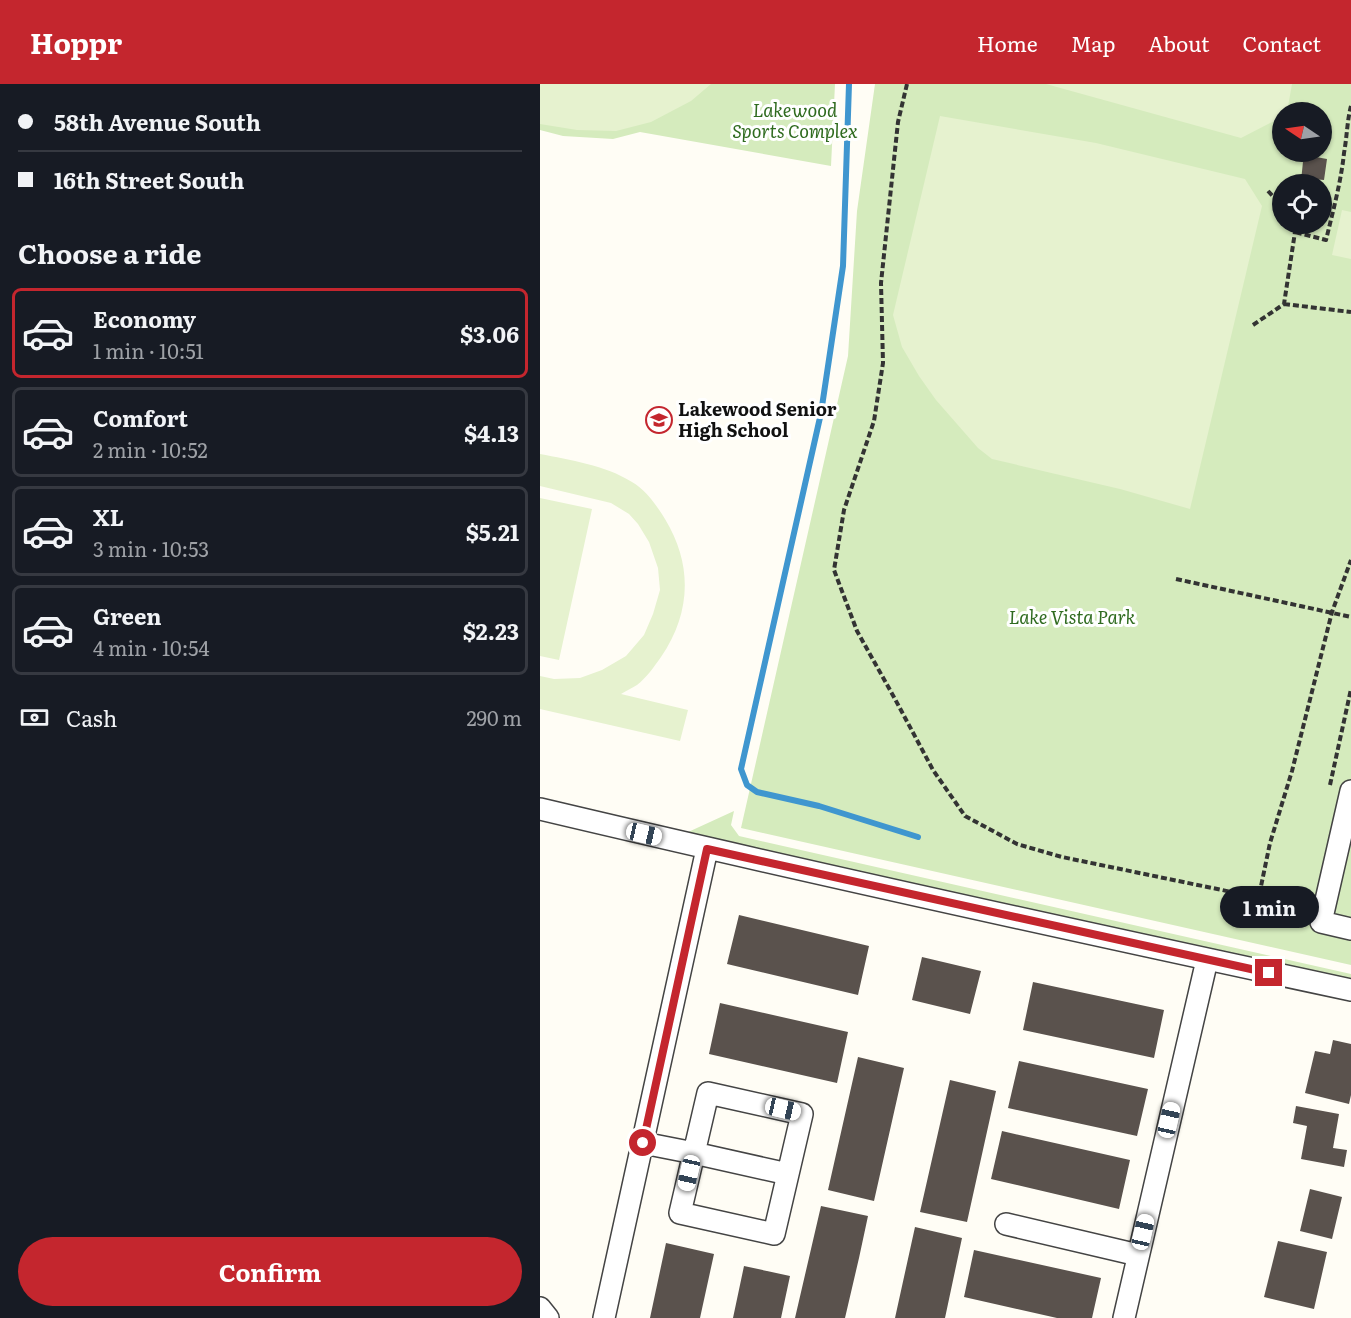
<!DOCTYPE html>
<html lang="en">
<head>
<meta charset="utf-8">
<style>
	:root { --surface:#171b24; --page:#20242c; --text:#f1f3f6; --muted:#9ea1a6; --line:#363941; --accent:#c4262e }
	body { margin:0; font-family:Literata,serif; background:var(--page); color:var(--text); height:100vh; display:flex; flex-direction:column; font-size:22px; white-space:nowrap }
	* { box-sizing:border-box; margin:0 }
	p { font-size:20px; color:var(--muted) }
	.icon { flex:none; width:33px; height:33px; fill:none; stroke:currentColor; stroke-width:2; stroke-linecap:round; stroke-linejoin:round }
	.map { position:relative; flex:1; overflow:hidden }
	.details { display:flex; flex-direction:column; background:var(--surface); width:540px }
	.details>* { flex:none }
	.banner { display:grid; align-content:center; height:132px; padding:0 18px; background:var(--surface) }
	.needle { width:39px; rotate:283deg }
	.controls { position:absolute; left:732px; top:18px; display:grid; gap:12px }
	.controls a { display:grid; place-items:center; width:60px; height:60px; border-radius:50%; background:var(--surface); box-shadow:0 2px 4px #0004; font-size:30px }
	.end { position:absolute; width:27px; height:27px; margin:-14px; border:8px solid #c4262e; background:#fff; box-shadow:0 0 0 3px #fff }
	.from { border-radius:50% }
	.bubble { position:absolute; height:42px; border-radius:21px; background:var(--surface); box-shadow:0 2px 4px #0004; font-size:20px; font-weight:700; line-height:42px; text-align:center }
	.car { position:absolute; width:18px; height:36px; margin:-18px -9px; border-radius:8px; box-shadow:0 0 4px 2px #0007; background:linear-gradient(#fff 24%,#345 0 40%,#fff 0 76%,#345 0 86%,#fff 0) }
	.banner b { display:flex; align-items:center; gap:21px; height:57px; font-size:22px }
	.banner b+b { border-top:2px solid var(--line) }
	.banner i { width:15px; height:15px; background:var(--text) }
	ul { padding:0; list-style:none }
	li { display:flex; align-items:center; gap:18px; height:90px; margin:0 12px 9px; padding:0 6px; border:3px solid var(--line); border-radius:9px }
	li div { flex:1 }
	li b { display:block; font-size:22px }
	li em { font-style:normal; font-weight:700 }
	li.active { border-color:var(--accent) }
	li>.icon { width:54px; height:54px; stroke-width:1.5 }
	h2 { padding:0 18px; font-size:27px; line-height:72px }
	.pay { display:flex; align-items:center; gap:15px; height:66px; padding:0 18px; font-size:22px }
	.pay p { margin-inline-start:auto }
	.cta { display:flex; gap:12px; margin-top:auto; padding:12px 18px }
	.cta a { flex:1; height:69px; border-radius:36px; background:var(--accent); color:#fff; font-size:24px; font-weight:700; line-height:69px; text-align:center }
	header { display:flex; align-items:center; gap:36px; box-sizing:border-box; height:84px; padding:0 30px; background:var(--accent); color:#fff }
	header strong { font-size:28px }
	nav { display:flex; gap:33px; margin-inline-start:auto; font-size:21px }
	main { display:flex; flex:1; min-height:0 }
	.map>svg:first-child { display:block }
</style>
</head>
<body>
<header>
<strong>Hoppr</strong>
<nav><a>Home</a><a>Map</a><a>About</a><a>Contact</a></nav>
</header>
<main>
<section class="details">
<div class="banner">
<b><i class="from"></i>58th Avenue South</b>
<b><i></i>16th Street South</b>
</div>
<h2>Choose a ride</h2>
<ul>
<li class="active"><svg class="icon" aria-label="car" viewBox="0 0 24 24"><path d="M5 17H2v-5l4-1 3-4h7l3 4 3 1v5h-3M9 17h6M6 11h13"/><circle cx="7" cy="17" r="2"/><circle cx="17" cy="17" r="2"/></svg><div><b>Economy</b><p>1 min · 10:51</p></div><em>$3.06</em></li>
<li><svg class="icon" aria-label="car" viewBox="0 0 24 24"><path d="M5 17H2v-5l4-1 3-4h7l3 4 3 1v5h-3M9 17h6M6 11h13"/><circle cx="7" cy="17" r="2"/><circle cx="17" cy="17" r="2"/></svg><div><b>Comfort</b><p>2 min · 10:52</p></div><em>$4.13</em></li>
<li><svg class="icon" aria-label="car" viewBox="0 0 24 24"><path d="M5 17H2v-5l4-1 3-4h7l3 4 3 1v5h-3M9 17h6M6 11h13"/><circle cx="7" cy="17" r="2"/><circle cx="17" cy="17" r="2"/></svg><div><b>XL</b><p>3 min · 10:53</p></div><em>$5.21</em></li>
<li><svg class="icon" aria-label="car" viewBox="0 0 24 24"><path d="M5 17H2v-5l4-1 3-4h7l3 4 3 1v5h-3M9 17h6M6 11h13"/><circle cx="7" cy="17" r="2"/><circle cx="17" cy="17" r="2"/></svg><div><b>Green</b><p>4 min · 10:54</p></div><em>$2.23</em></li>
</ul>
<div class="pay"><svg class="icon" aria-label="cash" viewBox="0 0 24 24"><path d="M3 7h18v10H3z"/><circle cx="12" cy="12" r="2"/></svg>Cash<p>290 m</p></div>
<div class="cta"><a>Confirm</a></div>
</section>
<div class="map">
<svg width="811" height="1234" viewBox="0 0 811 1234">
	<rect width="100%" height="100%" fill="#fffdf5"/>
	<path fill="#d5ebbd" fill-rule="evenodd" d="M0 0H295L291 82 100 48 73 55 23 52 0 46Z
		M335 0H811V881L201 744 308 272 317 127ZM742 28H782V68H742ZM742 100H782V140H742Z
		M194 727 191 741 199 752 811 890V895L669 865 146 749Z"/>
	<path fill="#e6f2cf" d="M0 0H171L151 17 111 38 76 47 37 46 0 40Z
		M506 0H752L747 28H742V33L701 54Z
		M400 32 556 59 705 95 722 122 650 425 580 405 452 375 438 364 396 316 379 292 362 263 353 231Z
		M802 126 811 128V175L792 171Z
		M0 370C30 376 65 381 92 398 106 406 117 422 125 435 153 481 151 529 121 573 114 583 106 594 97 601 92 604 86 607 81 610L148 626 140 657 0 625V592L14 595 40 594 62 586 86 572 104 551 113 530 120 506 118 484 109 458 98 440 89 430 71 419 0 402Z
		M0 414 52 425 19 576 0 572Z"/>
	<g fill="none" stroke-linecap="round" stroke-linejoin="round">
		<path stroke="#3f96cf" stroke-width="6" d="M309 0 303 182 281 329 201 685 207 701 217 708 279 722 378 753"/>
	</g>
	<path fill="#5a524d" d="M764 68 776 69V73L787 75 784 96 773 95 772 99 761 97Z
		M199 831 329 862 318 911 187 880Z
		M382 873 441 887 430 930 372 916Z
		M493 898 624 926 614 974 483 946Z
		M180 919 308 948 297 999 169 970Z
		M793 956 811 960V1011L809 1020 765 1009 775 967 790 970Z
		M318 973 364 984 334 1117 288 1106Z
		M479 977 608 1005 597 1052 468 1024Z
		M410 996 456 1007 427 1138 380 1128Z
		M756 1022 799 1030 793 1064 807 1066 804 1083 761 1075 767 1042 753 1039Z
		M462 1047 590 1076 579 1125 451 1095Z
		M770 1105 802 1113 792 1155 760 1147Z
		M281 1122 328 1132 319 1174 305 1234H255Z
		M375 1143 422 1154 405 1234H355Z
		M738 1157 787 1168 774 1225 724 1213Z
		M126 1159 174 1170 160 1234H110Z
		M434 1166 561 1194 552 1234H517L424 1213Z
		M204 1182 250 1192 241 1234H193Z"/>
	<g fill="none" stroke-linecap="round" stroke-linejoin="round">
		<defs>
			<path id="minor" d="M811 707 781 838 811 845
				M0 725C270 789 540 848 811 906
				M103 1059 154 1069 168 1009 262 1030 234 1150 140 1129 154 1069 248 1090
				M466 1140 598 1171
				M0 1224 8 1234
				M64 1234 167 765
				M584 1234 667 876"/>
		</defs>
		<use href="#minor" stroke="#444" stroke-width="24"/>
		<path stroke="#333" stroke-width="4" stroke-dasharray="6 3" stroke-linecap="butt" d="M367 0 358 38 341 199 343 279 334 337 304 426 294 486 317 547 355 615 393 686 425 732 477 760 522 773 711 812 720 807 730 759 752 687 792 528 811 476
			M728 107 742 122
			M756 140 755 148 786 156C793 127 801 98 804 69 807 53 807 37 811 22
			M744 220 811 228
			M713 241 744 220 755 148
			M636 495 811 533
			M790 701 811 605"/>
		<use href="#minor" stroke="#fff" stroke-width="21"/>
	</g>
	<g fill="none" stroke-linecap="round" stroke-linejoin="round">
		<path stroke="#c4262e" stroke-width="8" d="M103 1059 167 765 729 889"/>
	</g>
	<defs>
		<symbol id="school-ring" viewBox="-11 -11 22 22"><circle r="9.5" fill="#fff" stroke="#c4262e" stroke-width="1.5"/><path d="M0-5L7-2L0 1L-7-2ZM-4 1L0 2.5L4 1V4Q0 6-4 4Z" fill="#c4262e"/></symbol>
	</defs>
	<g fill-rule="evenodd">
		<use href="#school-ring" x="104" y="321" width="30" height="30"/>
	</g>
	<g text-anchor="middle" stroke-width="6" stroke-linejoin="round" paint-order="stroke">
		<g font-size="18" font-style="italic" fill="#2f6b1f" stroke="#fff">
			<text x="255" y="33">Lakewood<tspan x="255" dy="21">Sports Complex</tspan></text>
			<text x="532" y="540">Lake Vista Park</text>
		</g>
		<g font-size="18" font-weight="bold" fill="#111" stroke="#fff" text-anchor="start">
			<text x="138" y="332">Lakewood Senior<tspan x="138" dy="21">High School</tspan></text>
		</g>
	</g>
</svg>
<div class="controls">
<a><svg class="needle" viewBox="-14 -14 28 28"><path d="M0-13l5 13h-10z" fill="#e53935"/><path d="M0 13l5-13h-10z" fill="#9ea1a6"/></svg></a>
<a><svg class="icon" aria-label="locate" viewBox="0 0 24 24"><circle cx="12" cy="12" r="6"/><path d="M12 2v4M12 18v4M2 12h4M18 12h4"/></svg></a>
</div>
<i class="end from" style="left:103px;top:1059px"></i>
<i class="end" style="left:729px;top:889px"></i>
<div class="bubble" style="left:680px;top:802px;width:99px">1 min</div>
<i class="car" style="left:104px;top:750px;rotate:103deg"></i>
<i class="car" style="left:243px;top:1025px;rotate:103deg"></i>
<i class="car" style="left:629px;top:1036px;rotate:13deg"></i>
<i class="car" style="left:149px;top:1089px;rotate:193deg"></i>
<i class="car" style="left:603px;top:1148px;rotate:13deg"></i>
</div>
</main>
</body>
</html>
